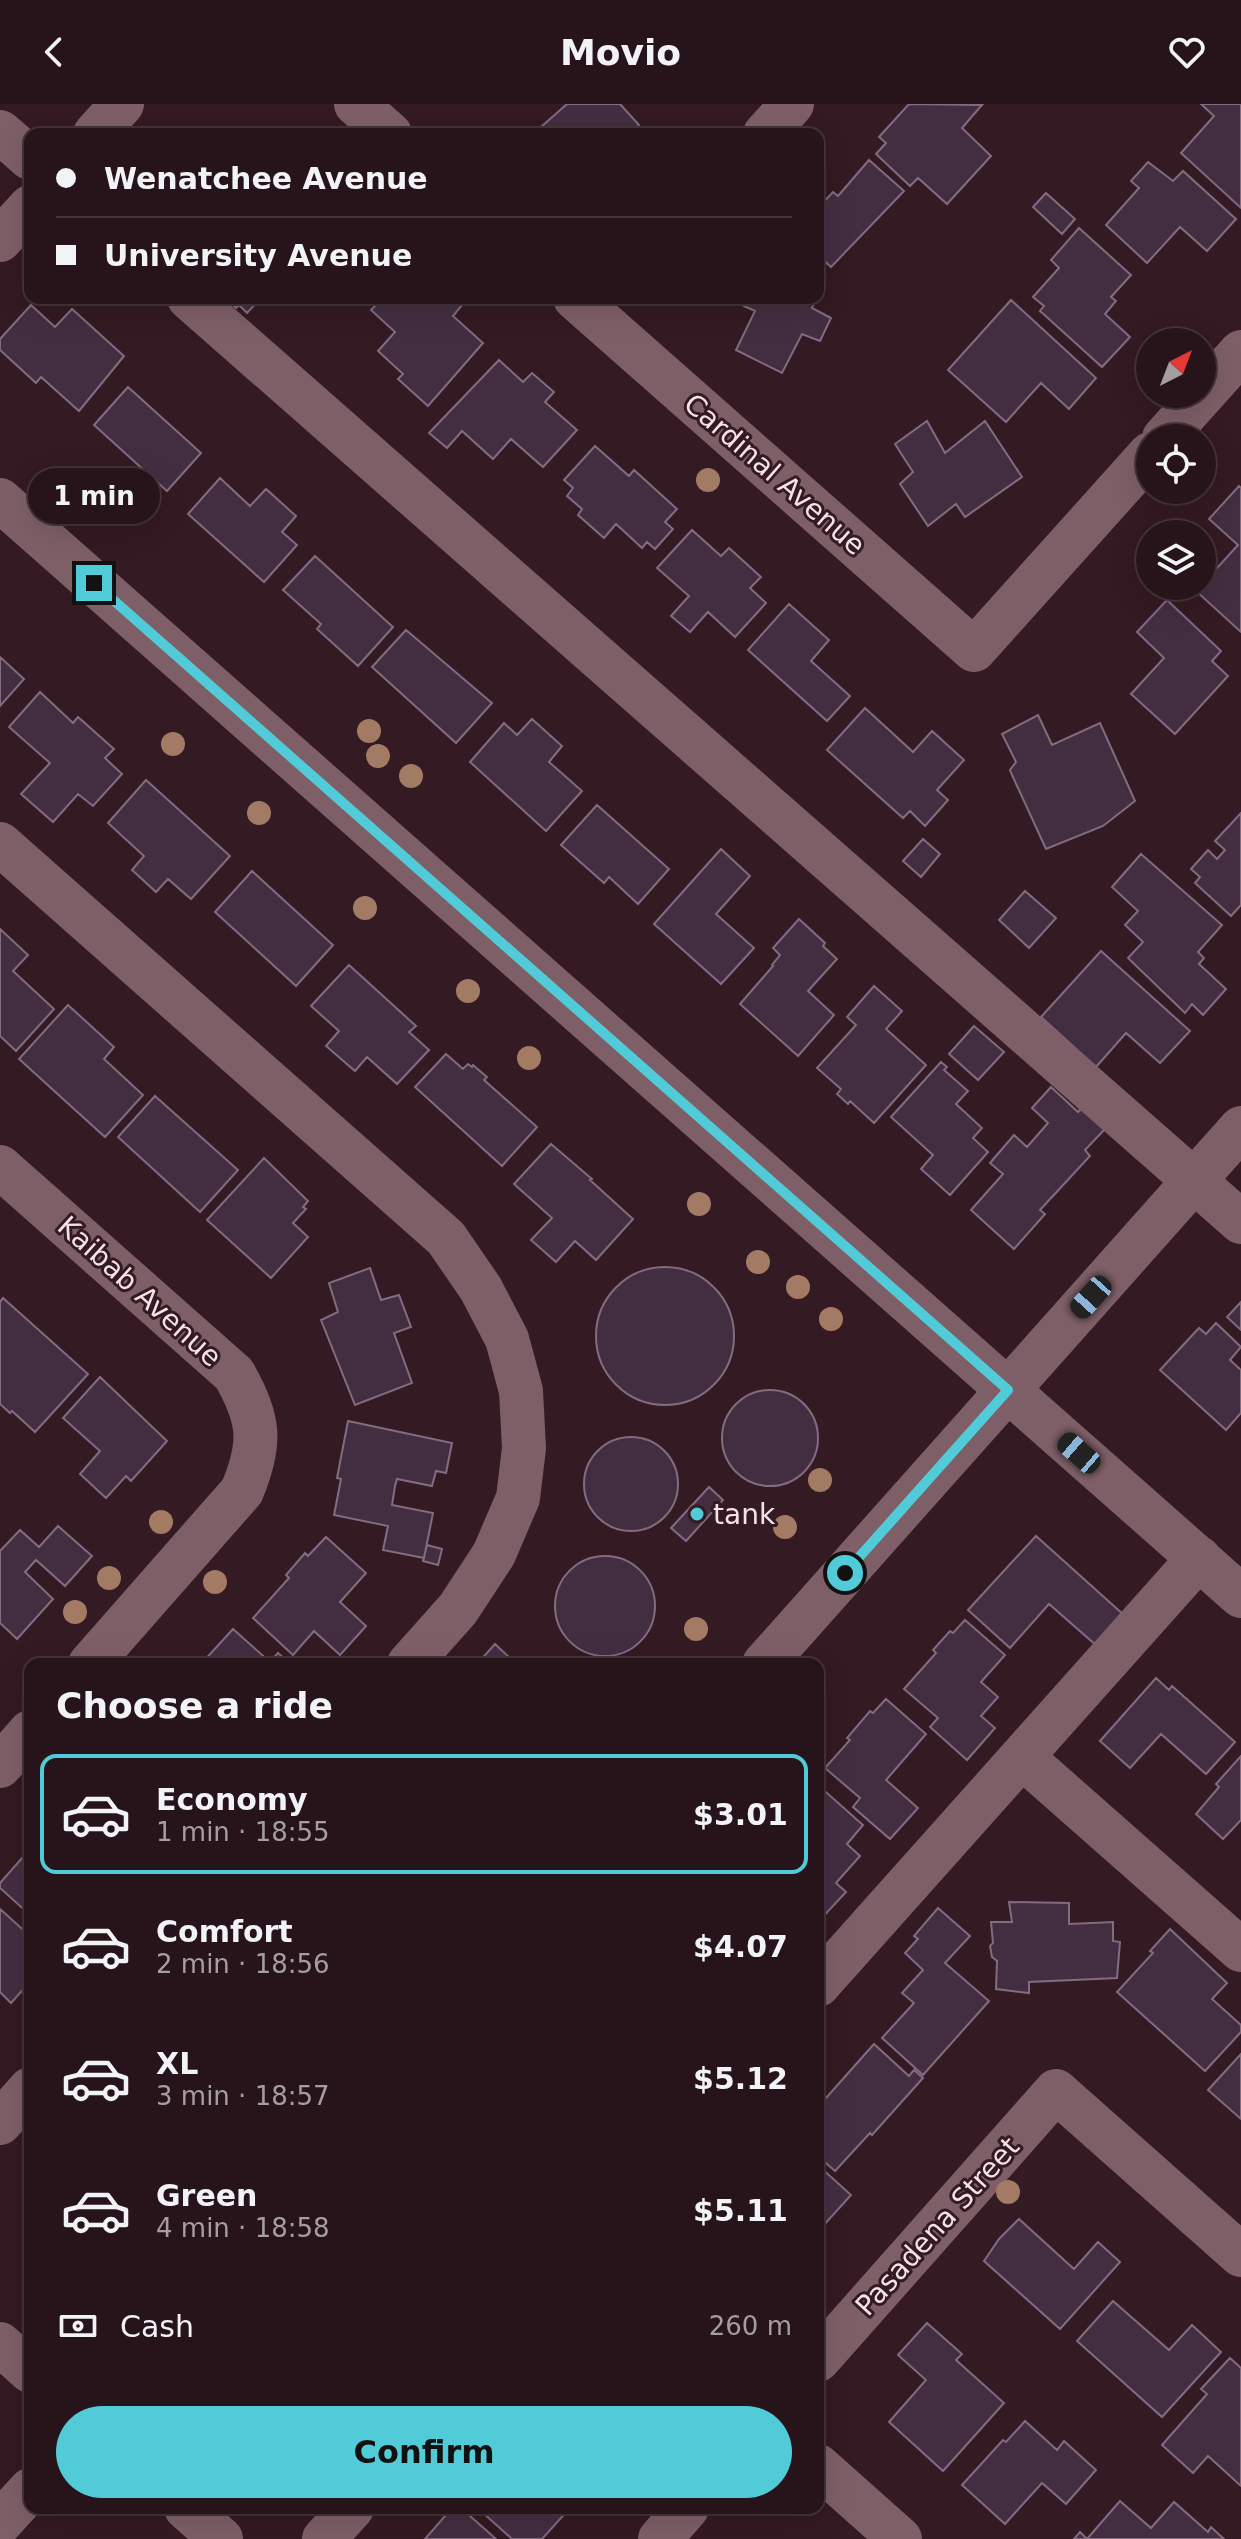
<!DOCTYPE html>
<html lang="en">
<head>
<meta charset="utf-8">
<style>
	:root { --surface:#27141a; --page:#332127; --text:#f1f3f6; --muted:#a49ea2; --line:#433339; --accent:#52cbd8 }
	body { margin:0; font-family:"DejaVu Sans",sans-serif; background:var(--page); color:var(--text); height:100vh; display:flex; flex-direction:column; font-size:30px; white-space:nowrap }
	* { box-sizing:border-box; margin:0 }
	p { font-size:26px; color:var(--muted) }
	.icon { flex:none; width:44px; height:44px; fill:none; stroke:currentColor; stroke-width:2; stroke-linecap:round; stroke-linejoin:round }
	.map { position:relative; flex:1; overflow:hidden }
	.side { position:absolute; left:24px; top:1554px; width:800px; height:856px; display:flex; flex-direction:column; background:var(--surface); border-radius:16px; box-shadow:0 8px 32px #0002,0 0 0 2px var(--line) }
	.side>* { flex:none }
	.top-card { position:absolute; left:24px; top:24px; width:800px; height:176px; border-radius:16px; box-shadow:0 8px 32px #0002,0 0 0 2px var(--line); display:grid; align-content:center; height:176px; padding:0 32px; background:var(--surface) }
	.needle { width:52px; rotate:42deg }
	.fabs { position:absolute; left:1136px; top:224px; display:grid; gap:16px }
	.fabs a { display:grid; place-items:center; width:80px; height:80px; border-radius:50%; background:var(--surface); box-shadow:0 8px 32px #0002,0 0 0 2px var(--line); font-size:40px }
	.end { position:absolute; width:36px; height:36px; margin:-18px; border:10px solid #52cbd8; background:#111; box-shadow:0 0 0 4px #111 }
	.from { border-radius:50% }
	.bubble { position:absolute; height:56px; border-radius:28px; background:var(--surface); box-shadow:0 8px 32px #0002,0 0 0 2px var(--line); font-size:26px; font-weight:600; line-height:56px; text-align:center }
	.car { position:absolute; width:24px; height:48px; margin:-24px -12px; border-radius:10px; box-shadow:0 0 6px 2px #0007; background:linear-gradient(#222 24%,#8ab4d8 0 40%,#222 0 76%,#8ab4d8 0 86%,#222 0) }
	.top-card b { display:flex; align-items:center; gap:28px; height:76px; font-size:30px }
	.top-card b+b { border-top:2px solid var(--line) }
	.top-card i { width:20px; height:20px; background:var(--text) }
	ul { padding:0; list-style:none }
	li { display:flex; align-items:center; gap:24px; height:120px; margin:0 16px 12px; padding:0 16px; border:4px solid transparent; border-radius:16px }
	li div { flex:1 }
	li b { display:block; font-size:30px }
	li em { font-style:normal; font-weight:600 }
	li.on { border-color:var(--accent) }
	li>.icon { width:72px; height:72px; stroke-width:1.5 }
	h2 { padding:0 32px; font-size:36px; line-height:96px }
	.pay { display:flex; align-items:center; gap:20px; height:88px; padding:0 32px; font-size:30px }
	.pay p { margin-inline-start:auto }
	.cta { display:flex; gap:16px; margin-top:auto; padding:16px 32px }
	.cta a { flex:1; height:92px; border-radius:48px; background:var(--accent); color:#111; font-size:32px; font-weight:600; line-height:92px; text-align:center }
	header { display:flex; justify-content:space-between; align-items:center; height:104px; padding:0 32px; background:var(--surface); font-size:36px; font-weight:600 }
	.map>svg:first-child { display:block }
</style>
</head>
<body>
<header><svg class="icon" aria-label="back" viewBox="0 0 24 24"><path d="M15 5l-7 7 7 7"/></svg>Movio<svg class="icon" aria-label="heart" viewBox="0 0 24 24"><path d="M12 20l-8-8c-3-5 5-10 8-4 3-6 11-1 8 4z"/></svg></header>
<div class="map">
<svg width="1241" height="2435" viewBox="0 0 1241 2435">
	<rect width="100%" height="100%" fill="#341a22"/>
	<path fill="#432e41" stroke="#836b80" stroke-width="2" d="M567 0H620L639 21 630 30H533Z
		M909 0 982 1 962 24 991 52 947 100 918 74 910 82 876 50 886 39 879 33Z
		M1201 0H1241V104L1181 49 1214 12Z
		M869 56 904 87 831 163 818 151V104L833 88 838 92Z
		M1148 58 1173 77 1183 67 1236 115 1207 147 1180 123 1147 159 1106 121 1139 84 1131 77Z
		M1046 89 1075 115 1062 130 1033 103Z
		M1079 124 1131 171 1111 193 1116 197 1105 210 1130 233 1102 263 1040 207 1044 202 1033 193 1059 164 1051 156Z
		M225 194H261L247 209 239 201 236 204Z
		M383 194H433L437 197 440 194H454L462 201 453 212 483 239 428 302 398 275 403 270 378 247 395 228 371 206Z
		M748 194H816L812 204 831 214 820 237 802 230 782 269 736 246 755 207 744 202Z
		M1011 196 1096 274 1069 305 1041 279 1006 318 948 266Z
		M31 201 55 223 72 205 124 252 79 307 41 273 36 279 0 246V235Z
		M499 256 523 278 532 269 554 288 545 298 577 326 543 363 511 335 493 355 462 327 447 344 429 329Z
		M128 283 201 349 167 387 94 321Z
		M927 317 945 349 985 317 1022 373 965 413 956 400 928 422 900 380 913 368 895 340Z
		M595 342 629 372 634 366 677 405 665 418 673 425 655 445 647 438 642 444 616 420 604 434 578 411 582 405 567 392 573 384 564 376Z
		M220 374 250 402 266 385 296 412 282 428 297 441 264 478 188 410Z
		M1239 382 1241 384V528L1196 487 1238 441 1209 415Z
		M692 426 721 452 729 444 761 473 750 484 766 499 735 533 708 508 690 528 671 512 689 492 657 464Z
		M315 452 393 523 358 562 317 525 321 520 283 486Z
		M1167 496 1221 547 1212 557 1228 572 1175 630 1131 590 1164 554 1137 528Z
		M789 500 829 536 811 557 850 592 827 617 748 546Z
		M406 526 492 599 456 639 372 563Z
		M0 553 24 575 0 602Z
		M40 588 73 619 78 613 114 645 105 654 122 670 93 702 78 690 53 718 21 690 50 659 9 623Z
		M865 604 913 648 932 627 964 656 937 686 948 696 925 722 910 707 903 714 827 646Z
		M1038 611 1052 641 1100 619 1135 697 1103 722 1046 745 1012 671 1010 666 1016 658 1002 630Z
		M532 615 562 642 549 658 582 687 546 727 470 658 504 619 517 631Z
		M146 676 230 752 191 795 168 775 156 788 132 766 144 752 108 719Z
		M597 701 669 765 638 800 609 773 604 779 561 741Z
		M1241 709V801L1231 812 1195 779 1200 773 1191 765 1208 746 1217 755 1225 746 1215 737Z
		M923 735 940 750 921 773 903 757Z
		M721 745 750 772 716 810 754 844 721 880 654 820Z
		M1141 750 1222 821 1198 848 1204 854 1199 860 1226 885 1203 911 1192 900 1185 909 1128 854 1143 838 1125 821 1138 807 1112 783Z
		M252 767 333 841 296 882 215 808Z
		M1025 787 1056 814 1029 844 999 816Z
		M799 815 825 839 823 842 837 855 808 887 834 911 798 952 740 900 773 862 772 861 780 851 773 844Z
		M0 825 28 851 13 867 54 905 16 947 0 932Z
		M1101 847 1190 927 1160 959 1126 929 1096 963 1041 913Z
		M349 861 416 922 409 928 429 946 397 980 367 953 355 967 326 942 339 927 311 902Z
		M874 882 902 907 886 925 926 961 874 1019 850 997 848 1000 837 990 841 985 817 964 856 921 847 913Z
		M68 901 114 943 104 955 143 991 105 1033 19 955Z
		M974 922 1004 948 978 976 949 950Z
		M446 950 463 965 468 960 472 963 473 961 487 973 484 976 537 1023 502 1062 415 983Z
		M941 958 947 963 944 966 968 987 956 1000 982 1024 973 1034 988 1048 950 1091 921 1065 933 1051 891 1013Z
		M1051 983 1078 1008 1082 1004 1105 1025 1085 1046 1090 1052 1040 1106 1045 1110 1014 1145 971 1106 1003 1070 990 1059 1014 1031 1027 1043 1048 1019 1032 1004Z
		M155 992 238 1066 200 1108 118 1033Z
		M551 1040 592 1075 590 1076 633 1115 596 1156 575 1137 556 1158 531 1136 552 1114 514 1080Z
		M264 1054 308 1097 303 1103 306 1105 293 1119 308 1133 271 1174 207 1116Z
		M596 1232a69 69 0 1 1 138 0a69 69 0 1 1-138 0Z
		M370 1164 381 1196 399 1191 411 1223 394 1229 412 1279 355 1301 321 1216 338 1208 329 1179Z
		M3 1194 88 1270 35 1328 12 1307 10 1309 0 1300V1198Z
		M1241 1198V1226L1227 1213Z
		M1216 1219 1241 1243 1230 1256 1241 1266V1309L1226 1326 1160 1266 1199 1224 1206 1230Z
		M100 1273 167 1337 131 1377 126 1372 106 1394 80 1370 100 1347 63 1314Z
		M722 1334a48 48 0 1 1 96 0a48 48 0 1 1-96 0Z
		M348 1317 452 1339 446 1369 436 1367 432 1382 397 1375 395 1382 392 1401 433 1409 424 1454 383 1446 388 1422 334 1411 341 1375 337 1374Z
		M584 1380a47 47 0 1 1 94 0a47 47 0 1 1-94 0Z
		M709 1383 723 1396 686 1437 671 1424Z
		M58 1422 92 1452 65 1482 36 1456 25 1468 53 1495 17 1535 0 1519V1447L20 1426 39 1443Z
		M1036 1432 1124 1511 1097 1542 1049 1500 1010 1544 968 1506Z
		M326 1433 366 1469 340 1498 366 1522 340 1551 314 1527 293 1551 253 1514 289 1474 286 1471 305 1449 308 1452Z
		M427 1441 442 1445 438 1461 423 1457Z
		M555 1502a50 50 0 1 1 100 0a50 50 0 1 1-100 0Z
		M965 1516 1005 1551 981 1578 998 1593 981 1612 995 1624 967 1656 930 1623 938 1614 904 1585 936 1549 933 1546 950 1527 953 1529Z
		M233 1525 270 1558 278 1549 290 1560H201Z
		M495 1540 510 1554 505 1560H477Z
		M1156 1574 1169 1586 1172 1582 1235 1638 1206 1670 1161 1630 1130 1664 1100 1637Z
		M886 1595 926 1630 886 1676 918 1704 890 1735 853 1703 860 1694 825 1664 850 1636 847 1634 870 1607 873 1609Z
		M1241 1652V1716L1223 1735 1196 1710 1219 1683 1216 1680Z
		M818 1681 863 1721 847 1740 860 1752 836 1779 846 1788 819 1817Z
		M30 1745V1811L0 1784V1779Z
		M1009 1798 1069 1799V1820L1113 1818V1837L1120 1838 1117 1874 1029 1878V1889L996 1885 997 1857 992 1853 990 1842 993 1839 991 1818H1012Z
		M938 1804 970 1832 945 1859 989 1897 923 1971 882 1934 914 1899 902 1889 923 1866 905 1849 918 1835 914 1832Z
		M0 1805 30 1832V1878L11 1899 0 1888Z
		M1170 1825 1227 1879 1212 1895 1241 1921V1928L1205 1967 1117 1888 1153 1849 1150 1847Z
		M874 1940 909 1972 914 1966 923 1974 872 2031 870 2029 835 2067 818 2052V2003Z
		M1241 1950V2015L1208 1986Z
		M820 2063 851 2091 823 2122 818 2117Z
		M1019 2115 1074 2165 1098 2138 1120 2158 1060 2225 984 2157 999 2135Z
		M1113 2197 1169 2246 1192 2221 1221 2248 1162 2313 1077 2237Z
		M927 2219 962 2250 956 2256 1004 2299 943 2367 889 2318 926 2276 898 2251Z
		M1230 2254 1241 2264V2382L1208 2352 1193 2369 1162 2341 1207 2290 1201 2285Z
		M1025 2317 1057 2346 1064 2337 1096 2366 1066 2400 1042 2379 1005 2420 962 2381 1003 2336 1006 2338Z
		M1120 2397 1151 2424 1174 2398 1208 2428 1211 2423 1224 2435H1074L1080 2428 1087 2435Z
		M452 2404H461L496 2435H425Z
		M488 2404H570L542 2435H512L483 2409Z"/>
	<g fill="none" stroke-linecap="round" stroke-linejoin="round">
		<path stroke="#7e5f67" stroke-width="44" d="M356 0 390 30
			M0 28 30 54
			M95 30 122 0
			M765 30 792 0
			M0 136 30 103
			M189 194 1241 1118
			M575 194 974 546 1150 350
			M1164 334 1241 248
			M0 396 1241 1492
			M0 740 446 1134 481 1185 507 1235 521 1287 524 1344 518 1394 494 1450 458 1505 409 1560
			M0 1063 234 1270C260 1315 262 1339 242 1387L90 1560
			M764 1560 1241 1024
			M1022 1653 1241 1846
			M0 1662 30 1628
			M818 1881 1199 1454
			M0 2019 30 1985
			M0 2240 30 2267
			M818 2256 1056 1987 1241 2151
			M818 2362 900 2435
			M186 2404 221 2435
			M0 2419 30 2386
			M324 2435 352 2404
			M660 2435 687 2404"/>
	</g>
	<g fill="#a37b64">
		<circle cx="708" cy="376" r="12"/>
		<circle cx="369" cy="627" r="12"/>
		<circle cx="173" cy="640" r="12"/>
		<circle cx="378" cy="652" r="12"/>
		<circle cx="411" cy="672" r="12"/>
		<circle cx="259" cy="709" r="12"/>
		<circle cx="365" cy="804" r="12"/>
		<circle cx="468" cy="887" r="12"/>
		<circle cx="529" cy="954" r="12"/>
		<circle cx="699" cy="1100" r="12"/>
		<circle cx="758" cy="1158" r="12"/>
		<circle cx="798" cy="1183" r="12"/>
		<circle cx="831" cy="1215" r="12"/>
		<circle cx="820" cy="1376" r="12"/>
		<circle cx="161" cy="1418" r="12"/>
		<circle cx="785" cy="1423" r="12"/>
		<circle cx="109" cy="1474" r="12"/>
		<circle cx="215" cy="1478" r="12"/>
		<circle cx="75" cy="1508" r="12"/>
		<circle cx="696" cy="1525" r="12"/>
		<circle cx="1008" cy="2088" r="12"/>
	</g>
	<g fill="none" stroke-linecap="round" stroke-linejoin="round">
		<path stroke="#52cbd8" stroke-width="10" d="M94 479 1008 1286 845 1469"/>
	</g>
	<circle fill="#52cbd8" stroke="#341a22" stroke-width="3" cx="697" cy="1410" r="8"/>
	<g text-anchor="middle" stroke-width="6" stroke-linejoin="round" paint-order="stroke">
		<g font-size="28" fill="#f5e2e7" stroke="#341a22">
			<text transform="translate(775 370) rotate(41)" y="10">Cardinal Avenue</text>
			<text transform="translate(140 1187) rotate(42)" y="10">Kaibab Avenue</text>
			<text transform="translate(937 2122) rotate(-48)" y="10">Pasadena Street</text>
		</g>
		<g font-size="28" fill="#f5e2e7" stroke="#341a22" text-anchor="start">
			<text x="713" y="1420">tank</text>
		</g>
	</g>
</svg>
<div class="fabs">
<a><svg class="needle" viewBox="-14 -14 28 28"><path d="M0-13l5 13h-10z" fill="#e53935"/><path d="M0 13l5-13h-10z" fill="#a49ea2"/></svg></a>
<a><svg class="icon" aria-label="locate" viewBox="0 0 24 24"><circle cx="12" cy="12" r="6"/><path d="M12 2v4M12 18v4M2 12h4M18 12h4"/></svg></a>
<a><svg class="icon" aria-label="layers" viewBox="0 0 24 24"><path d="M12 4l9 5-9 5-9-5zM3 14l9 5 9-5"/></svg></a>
</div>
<i class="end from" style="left:845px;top:1469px"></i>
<i class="end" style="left:94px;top:479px"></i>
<div class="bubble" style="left:28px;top:364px;width:132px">1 min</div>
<i class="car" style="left:1091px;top:1193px;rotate:222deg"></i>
<i class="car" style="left:1079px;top:1349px;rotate:311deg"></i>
<div class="top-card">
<b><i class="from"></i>Wenatchee Avenue</b>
<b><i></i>University Avenue</b>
</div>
<section class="side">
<h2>Choose a ride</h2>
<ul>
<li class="on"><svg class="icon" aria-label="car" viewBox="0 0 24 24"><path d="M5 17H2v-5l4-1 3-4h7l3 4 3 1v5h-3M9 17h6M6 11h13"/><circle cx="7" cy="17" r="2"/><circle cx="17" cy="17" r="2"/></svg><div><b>Economy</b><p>1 min · 18:55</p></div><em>$3.01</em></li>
<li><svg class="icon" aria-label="car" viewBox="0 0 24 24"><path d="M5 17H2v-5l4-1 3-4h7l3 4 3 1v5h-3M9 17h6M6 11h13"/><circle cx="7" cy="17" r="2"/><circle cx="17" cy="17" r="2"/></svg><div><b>Comfort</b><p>2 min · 18:56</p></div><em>$4.07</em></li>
<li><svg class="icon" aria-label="car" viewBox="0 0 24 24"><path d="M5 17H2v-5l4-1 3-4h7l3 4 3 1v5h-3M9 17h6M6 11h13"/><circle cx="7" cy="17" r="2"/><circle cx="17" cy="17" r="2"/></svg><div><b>XL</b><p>3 min · 18:57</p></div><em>$5.12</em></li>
<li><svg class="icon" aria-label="car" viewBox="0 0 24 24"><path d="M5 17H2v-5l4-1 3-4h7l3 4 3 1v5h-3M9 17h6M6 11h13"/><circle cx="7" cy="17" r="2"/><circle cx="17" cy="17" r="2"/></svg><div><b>Green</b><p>4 min · 18:58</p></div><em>$5.11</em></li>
</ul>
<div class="pay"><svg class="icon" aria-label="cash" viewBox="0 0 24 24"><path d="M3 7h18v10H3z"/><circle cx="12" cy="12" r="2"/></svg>Cash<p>260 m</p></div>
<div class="cta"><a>Confirm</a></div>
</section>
</div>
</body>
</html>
